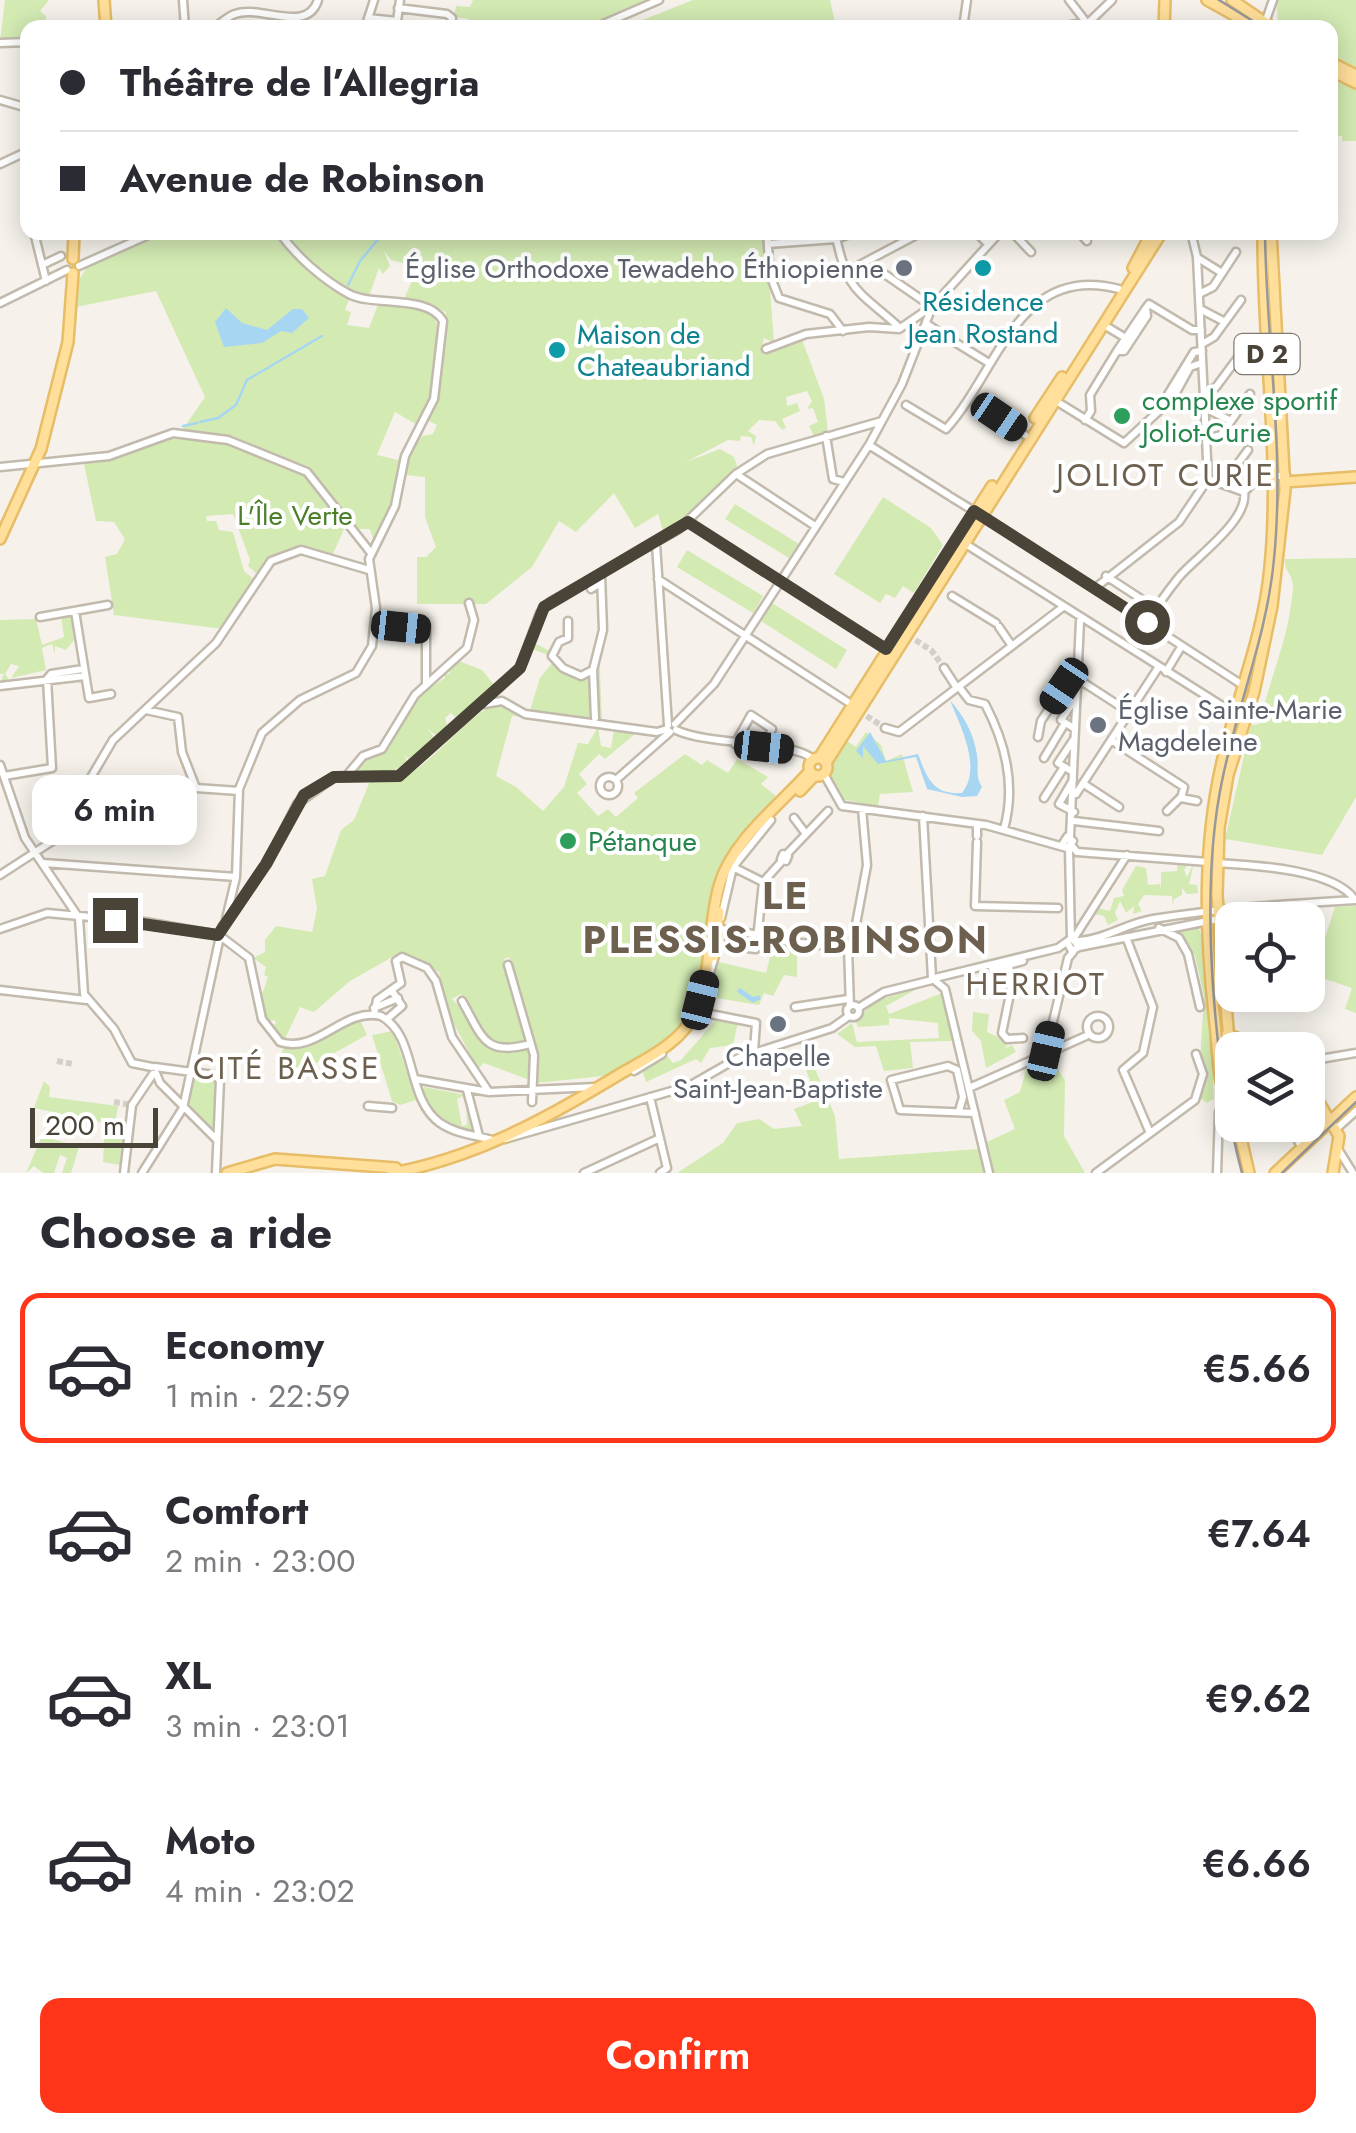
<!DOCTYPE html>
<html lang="en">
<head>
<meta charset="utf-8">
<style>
	:root { --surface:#fff; --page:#f7f7f7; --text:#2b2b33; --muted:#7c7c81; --line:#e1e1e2; --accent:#fe3519 }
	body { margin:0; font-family:Jost,sans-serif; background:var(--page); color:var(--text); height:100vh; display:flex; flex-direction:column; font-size:38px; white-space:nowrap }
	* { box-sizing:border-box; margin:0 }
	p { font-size:32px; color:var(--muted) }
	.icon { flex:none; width:55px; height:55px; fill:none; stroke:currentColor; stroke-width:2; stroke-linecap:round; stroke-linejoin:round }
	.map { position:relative; height:1173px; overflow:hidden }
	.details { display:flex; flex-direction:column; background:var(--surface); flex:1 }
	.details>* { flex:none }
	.hud { position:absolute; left:20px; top:20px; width:1318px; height:220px; border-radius:20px; box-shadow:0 5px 25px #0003; display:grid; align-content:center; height:220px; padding:0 40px; background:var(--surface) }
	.tools { position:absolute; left:1215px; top:902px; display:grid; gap:20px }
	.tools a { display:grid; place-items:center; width:110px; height:110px; border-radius:20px; background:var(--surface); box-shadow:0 5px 25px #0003; font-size:50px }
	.scale { position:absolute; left:30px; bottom:25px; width:128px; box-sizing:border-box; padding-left:10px; border:5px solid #4a4338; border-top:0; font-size:28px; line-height:35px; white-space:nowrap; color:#4a4338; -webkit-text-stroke:8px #fff; paint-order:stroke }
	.end { position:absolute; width:45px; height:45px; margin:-22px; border:12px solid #4a4338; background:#fff; box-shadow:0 0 0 5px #fff }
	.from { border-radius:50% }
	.bubble { position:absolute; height:70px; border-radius:20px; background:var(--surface); box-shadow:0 5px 25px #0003; font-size:32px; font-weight:600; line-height:70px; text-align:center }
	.car { position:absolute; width:30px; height:60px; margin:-30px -15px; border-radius:12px; box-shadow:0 0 8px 2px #0007; background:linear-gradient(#222 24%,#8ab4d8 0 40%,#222 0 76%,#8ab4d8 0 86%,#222 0) }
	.hud b { display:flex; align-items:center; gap:35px; height:95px; font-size:38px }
	.hud b+b { border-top:2px solid var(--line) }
	.hud i { width:25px; height:25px; background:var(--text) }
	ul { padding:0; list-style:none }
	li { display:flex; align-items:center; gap:30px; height:150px; margin:0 20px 15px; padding:0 20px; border:5px solid transparent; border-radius:20px }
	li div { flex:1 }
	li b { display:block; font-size:38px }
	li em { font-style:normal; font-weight:600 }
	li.active { border-color:var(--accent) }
	li>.icon { width:90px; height:90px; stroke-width:1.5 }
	h2 { padding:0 40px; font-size:45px; line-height:120px }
	.button { display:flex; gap:20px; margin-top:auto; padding:20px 40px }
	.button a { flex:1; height:115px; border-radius:20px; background:var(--accent); color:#fff; font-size:40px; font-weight:600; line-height:115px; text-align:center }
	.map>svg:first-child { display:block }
</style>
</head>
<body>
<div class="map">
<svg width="1356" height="1173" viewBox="0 0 1356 1173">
	<rect width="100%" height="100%" fill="#f6f2eb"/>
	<path fill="#d3eab3" d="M5 0H49L40 11 46 16V27L28 28 27 38 0 41Z
		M473 0H653L589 27H468L469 19 454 17 456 6 470 7Z
		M693 0H830L836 27H625Z
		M1276 0H1356V72L1330 58V28L1283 27 1278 23Z
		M1330 77 1356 90V141H1342V136H1337V152H1330Z
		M276 232 345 293 349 300 345 310 351 312 347 325 369 328 379 302 431 311C450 343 434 394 419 426L395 412 377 455 402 461 394 504 374 542 370 529H353L309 467 230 435 181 432 205 397 156 291 76 307 77 283 89 264 160 233Z
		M402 232 766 233 774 343 764 338 761 351 764 355 801 337 824 399 828 432 814 436 809 426 818 422 813 408 807 409 812 401 807 391 786 397 787 406 797 403 800 411 782 419 786 428 782 430 775 421 759 420 748 431 756 436 754 446 751 437 741 436 740 441 728 440 686 462 720 449 734 457 738 469 664 534 658 514 635 528 614 493 576 532 559 521 532 567 486 604H417V557H426L436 547 425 517V477L405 475 410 453 422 436 433 434 437 425 429 421 446 312 428 304 402 303 414 277 420 278 413 274 419 267 391 260 384 251 390 266 383 274 379 268 369 296 354 293 329 277 295 248 291 243 295 236 284 233Z
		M179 435 229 441 306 473 345 527 333 554C301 548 278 546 258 575L248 566 250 560 233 514 206 516 207 521H216L219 530 233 532 244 571 256 581 223 629 114 615 105 557 117 554 125 539 114 522 96 521 84 464 121 456Z
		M883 497 931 528 943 545 914 593 903 586 895 598 886 594 880 603 834 574Z
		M735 504 799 544 789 558 725 519Z
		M687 550 763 596 753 613 677 567Z
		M1356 558V797L1322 855 1225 839 1251 725 1259 724C1270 678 1290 635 1293 587 1293 574 1283 570 1285 559Z
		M772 603 847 650 836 669 761 621Z
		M71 615 74 640 66 650 55 646V654L52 644 42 648 46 670 11 678 19 666 11 664 5 674 10 681 0 683 4 674H0V620L36 619 42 645 64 637 61 617Z
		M534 643 552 652 575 676 593 670 599 648 602 722 529 713 540 678 553 662 551 656 532 649Z
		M459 661 482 670 496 687 451 727 457 719 451 713 445 718 448 729 439 738 427 728 436 740 411 761 404 755 408 763 384 776 353 773 364 757 379 753 415 697 445 678 444 674H450L448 670Z
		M495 704 527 717 512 716 496 776 516 787 543 811 564 787 578 743 588 744 598 727 601 746 611 748 614 730 636 733 605 759 599 754 579 774 587 784 577 793 598 816 608 809 616 817 638 798 634 793 685 754 702 765 707 760 728 773 737 759 768 777 761 784 777 797 732 854 703 950 704 968 683 1024 665 1042 614 1075 535 1083 538 1058 509 957 504 959 527 1040C487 1053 477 1025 461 994L452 999C483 1030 475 1056 529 1047L533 1059 527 1079 484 1063 478 1069 448 1013 439 972 401 952 350 981 314 1012 300 1007 284 1041 268 1025 276 1024 275 1020 267 1022 259 992H263L268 977 264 975 266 967 253 958 265 952V940L276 926 312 932 317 909 312 879 325 876 341 830 354 820 370 781C418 792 454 723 495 704Z
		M866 732 881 745 886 761 902 754 913 792 880 794 878 806 841 799C825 769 830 768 847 741L856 747Z
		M1178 861 1182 866 1189 863 1184 870 1187 877 1194 863 1189 884 1197 885 1198 893 1187 894 1182 888V895L1174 899 1173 906 1172 896 1144 895 1138 904 1142 911 1133 914 1134 906 1126 913 1120 901 1115 913 1118 920 1108 925 1104 916 1094 914 1098 908 1110 911 1114 898 1124 896 1122 890 1136 866 1146 868 1148 885 1160 884 1161 889V872L1177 871Z
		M1356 906V1013L1345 1009 1352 988 1313 975 1335 907Z
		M1197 926C1219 963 1210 1052 1214 1099L1207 1103 1200 1098 1207 1070 1200 1062 1204 996 1195 956 1182 933 1166 932Z
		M773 945H797V977L784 975 773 996 764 993 759 1005 710 997 719 962 766 973Z
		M917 989 886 1006 889 1014 942 993 953 1041 910 1042 913 1068 884 1071 876 1046 855 1047 837 1034 852 1023 857 1042 939 1038 938 1023 889 1018V1025L858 1027 856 1022 874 1001Z
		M973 1012 989 1014 987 1032 1010 1042 1004 1049 1012 1045 1016 1052 986 1068 981 1041 972 1031Z
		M360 1020 367 1035 305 1069 279 1063 283 1049 309 1047Z
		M716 1020 738 1022 733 1045 710 1048 701 1063 696 1059 646 1082 642 1070 667 1056 673 1063 681 1060Z
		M393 1031 416 1100 400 1105 392 1101 372 1035Z
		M803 1041 835 1116 839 1159 979 1149 984 1173H677L723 1143 737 1123 759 1119 774 1129 802 1126 794 1109 818 1100 801 1058 805 1053 802 1045 795 1044Z
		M1048 1056 1065 1080 1064 1136 1085 1173H994L987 1142 1015 1129 1004 1100 1020 1092 1027 1067 1046 1062Z
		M193 1077 217 1082 212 1134 186 1105Z
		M44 1081 50 1087 49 1097 118 1106 115 1123 123 1125 120 1165 103 1162 105 1123 34 1108Z
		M424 1087 465 1095 457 1099 462 1126 467 1125 466 1097 473 1131C452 1127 417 1111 424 1087Z
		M42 1136 79 1147 71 1173H62L67 1158 60 1155 54 1173H43L34 1166 26 1173Z"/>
	<path fill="#a7d6f3" d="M226 308 242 323 267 330 293 309H302L309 318 292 333 281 331 262 343 224 347 215 322Z
		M950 700C964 717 973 731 977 755 979 768 975 776 982 787L977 796 962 797 927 789 916 757 878 764 863 746V758L856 751 870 732 886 761 918 754C927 778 933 795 962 793 983 767 959 724 950 700Z"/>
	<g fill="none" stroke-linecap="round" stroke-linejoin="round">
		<path stroke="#a7d6f3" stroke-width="2.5" d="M348 285 360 261 384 232
			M200 422 218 418 236 405 247 380 322 336
			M183 426 197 423
			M175 430 176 429
			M119 455 135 450
			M83 463 92 461"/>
		<path stroke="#a7d6f3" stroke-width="5" d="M740 991 753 1000 758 998"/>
		<path stroke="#d4cfc7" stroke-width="6" stroke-dasharray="6 3" stroke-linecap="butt" d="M908 635 932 651 944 668
			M859 711 885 728
			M57 1061 73 1064
			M114 1102 132 1105"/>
		<defs>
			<path id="minor" d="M183 0 185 28
				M1069 0 1086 22
				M398 8 447 14 452 18 451 28
				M368 18 397 21 400 0
				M1266 20 1273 0
				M214 28C221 23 228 16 235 14 260 4 307 35 318 0
				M365 28 374 0
				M594 28 659 0
				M963 28 967 0
				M1052 28 1084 23
				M1083 28 1112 0
				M0 43 28 42
				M0 100 28 108
				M0 164 28 151
				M34 232 46 281
				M767 232 770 275 852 269 922 232
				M835 232C847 293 857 289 900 328
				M976 232 988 244
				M1012 232 1031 252
				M1079 232 1087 241
				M768 244 836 239 855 232
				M1198 258 1222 273
				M42 265 61 256
				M79 266 155 232
				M854 269 886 275 931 306
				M770 275 779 298 830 314 843 331
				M1199 294 1213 287 1236 252
				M0 303 67 270
				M1146 308 1147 316 1124 351H1117Z
				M1146 308 1149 304 1192 330H1201
				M1200 309 1225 322
				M927 324 936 330
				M1104 325 1124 337
				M940 333 989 363
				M1202 344 1214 337 1241 300
				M766 349 806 334 869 327 899 329 931 307
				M1205 393 1216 387 1242 352
				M1056 401 1124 443 1173 398 1190 367 1202 363
				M1169 401 1167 396 1194 352 1202 351
				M979 404 1025 435
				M906 405 946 429C998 372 1018 262 1119 289
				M1205 408 1231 421
				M1085 420 1091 411 1090 395 1117 351
				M826 436 833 479 844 482
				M1207 439 1221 435 1250 394
				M869 445 948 495
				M0 467 109 456 173 433 228 440 307 472 371 553
				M736 474 815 526
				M1208 479 1244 492 1257 479 1286 475
				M1223 484 1248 450
				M951 497 974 511
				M982 516 1244 686
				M687 522 890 652
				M964 543 1235 714
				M656 544 668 725
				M1106 576 1155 608
				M658 579 851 704
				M1095 588 1179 522 1208 479 1197 257 1191 232
				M591 589 601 583
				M952 596 996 623
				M75 611 89 698 111 694
				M40 617 108 605
				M568 621V638L559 642 552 656 563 668 581 676 593 670 603 630 601 575
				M1147 623C1156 607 1167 592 1179 577 1196 557 1249 520 1244 492
				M375 624 426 629V685
				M999 627 1012 646
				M944 668 957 688
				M593 670 595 718
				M1166 672 1181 647
				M47 679 51 674 83 669
				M1078 679 1129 712
				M0 686 85 676
				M959 687 969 700 985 704C1005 742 1016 786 1004 829
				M1075 699 1061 720 1075 729
				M484 704 502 701 525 714 657 732 667 729
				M146 710 178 717 182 752 196 788 239 791
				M675 724 714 684 869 445 902 384 932 307 1000 232
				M885 728 899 732 1063 607
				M676 730C710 746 791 740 813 759
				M1038 737 1041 721 1064 686H1077
				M1111 740 1184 787 1181 798 1197 801
				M735 744 751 715 772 729 764 747
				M1044 758 1065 723
				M0 765 25 838 79 918 84 994 114 1029 132 1063 152 1067
				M1073 772 1058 763 1074 739
				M348 774 363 756 382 749 415 695 467 648 474 620 469 603
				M824 774 842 806 986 825 1067 848 1073 841 1067 837 1062 845
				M4 776 52 768 47 679
				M600 786a9 9 0 1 1 18 0a9 9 0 1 1-18 0Z
				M617 779 670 732
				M1073 780 1059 804 1074 812
				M1084 784 1119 807
				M1076 794 1158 668
				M1044 798 1064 767
				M1167 811 1180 798
				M923 816 932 978
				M794 818 806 834
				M1074 821 1159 831
				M977 836V824
				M1070 837 1080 621
				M977 842 975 906 1058 908
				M1072 846 1077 852 1208 862
				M1069 848 1071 939
				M783 854 788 856 786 861 781 859Z
				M787 854 828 811
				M44 863 236 877
				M1218 863C1252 865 1335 869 1355 900
				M733 867 763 882
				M0 875 54 840 113 740 216 643 271 561 301 550 369 570
				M721 918 733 867 771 820
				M226 919 236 877 239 789 262 733 300 700 356 673 372 646 376 608 369 559 395 506 405 456 434 399 443 321C428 294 374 307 349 294 323 280 296 256 279 232
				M714 928 759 935
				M1159 928 1179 938 1188 954 1200 1007
				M0 929 47 913 145 922 219 935 249 958 262 1019 280 1042C318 1054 343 1007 381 1016 418 1036 405 1098 440 1123 456 1134 475 1135 492 1140
				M730 930 729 946 756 949 763 882 782 861
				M1126 937 1153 1007 1143 1053 1123 1070 1150 1133
				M1074 938 1127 855
				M764 939 848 948 850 1006
				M1079 941C1106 939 1127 923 1153 919 1220 908 1288 904 1356 900
				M852 946 867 865 862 809
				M1079 947 1258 911
				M1009 962 1011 989 1002 1033 1007 1039 1023 1038
				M508 965 534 1055 532 1102
				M992 969 1023 961
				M932 978 945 989 989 1173
				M935 978 1058 948 1072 938 1079 947 1072 951 1067 942
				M0 990 86 1000
				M462 1001C482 1036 484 1057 530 1044
				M847 1011a6 6 0 1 1 12 0a6 6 0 1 1-12 0Z
				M795 1007 848 999
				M374 1008 398 998
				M858 1008 884 992 932 980
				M374 1014 377 1000 401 983 396 961 402 957 427 968 436 981 452 1037 489 1092
				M710 1014 756 1023 754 1051
				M1087 1027a11 11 0 1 1 22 0a11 11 0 1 1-22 0Z
				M698 1016 716 952
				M387 1019 402 1006 392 991
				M1046 1051 1068 958 1073 952
				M1308 1061 1356 1053
				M155 1067 214 1075 220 1080 216 1173
				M634 1071 662 1054
				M156 1073 160 1083 217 1140
				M415 1079 489 1092 596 1087
				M969 1088 1086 1036
				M467 1090 479 1136
				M650 1097 667 1168 660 1173
				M368 1106 392 1108
				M959 1111 963 1097 957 1070 948 1066 891 1080 900 1110 975 1113
				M1290 1125 1301 1147
				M1335 1130 1356 1111
				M505 1139 689 1086 738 1058 832 1028 849 1016
				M1338 1149 1353 1173
				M124 1173 132 1105 153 1074
				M142 1173 183 1108 222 927 267 864 297 804 334 777 399 776 520 668 540 613 550 602 679 529 736 474 767 454 882 421
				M584 1173 660 1138
				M1096 1173 1195 1100 1203 1074 1196 1054
				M1217 1173 1219 1112 1227 1104"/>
			<path id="major" d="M104 0 106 28
				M1207 0 1257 28
				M1232 0 1273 28
				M1164 28 1165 0
				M1330 62 1356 75
				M1330 70 1356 83
				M73 259 74 232
				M1133 268 1152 232
				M1035 418 1062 377
				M1285 482 1356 477
				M0 539 41 449 68 342 73 273
				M819 758 992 486
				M809 767a9 9 0 1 1 18 0a9 9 0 1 1-18 0Z
				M826 763 1162 232
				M800 791 815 775
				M713 956 719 912
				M1227 1034 1265 1050
				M1232 1077 1217 895 1219 828 1228 775 1254 692 1272 606 1285 490 1271 232
				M1308 1084 1339 1136 1333 1173
				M1232 1111C1217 1089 1218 1049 1215 1023 1205 935 1202 845 1223 758 1238 694 1264 634 1270 567 1281 456 1262 344 1263 232
				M1238 1125 1249 1173
				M227 1173 275 1159 396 1168
				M392 1173C474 1158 544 1120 615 1077 643 1060 682 1044 696 1011 713 971 707 924 720 883 733 840 780 805 810 771
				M1275 1173 1356 1097"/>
		</defs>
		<use href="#minor" stroke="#c2baad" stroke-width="11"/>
		<use href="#major" stroke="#e7bd67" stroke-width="14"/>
		<use href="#minor" stroke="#fff" stroke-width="6"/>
		<use href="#major" stroke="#ffdf9a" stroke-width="9"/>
		<path stroke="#999" stroke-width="2.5" d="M1219 0 1264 28
			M1242 1173C1213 1065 1199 891 1222 781 1237 706 1267 636 1274 559 1285 450 1266 341 1265 232
			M1282 1173 1356 1102"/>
	</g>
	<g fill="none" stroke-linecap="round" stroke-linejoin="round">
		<path stroke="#4a4338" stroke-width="12" d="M115 920 218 935 266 864 304 795 334 777 399 776 520 668 544 607 688 522 886 649 974 511 1147 622"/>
	</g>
	<g fill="#6b7280" stroke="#fff" stroke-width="4">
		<circle cx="904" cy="268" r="10"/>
		<circle cx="1098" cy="725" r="10"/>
		<circle cx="778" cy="1024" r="10"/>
	</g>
	<g fill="#0f9aa8" stroke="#fff" stroke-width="4">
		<circle cx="983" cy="268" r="10"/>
		<circle cx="557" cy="350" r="10"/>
	</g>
	<g fill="#2e9e5b" stroke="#fff" stroke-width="4">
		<circle cx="1122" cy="416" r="10"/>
		<circle cx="568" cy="841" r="10"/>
	</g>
	<g text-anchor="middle" stroke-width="8" stroke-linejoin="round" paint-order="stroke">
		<rect fill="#fff" stroke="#807b74" stroke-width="2.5" x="1234.5" y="334" width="65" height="40" rx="8"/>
		<g font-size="25" font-weight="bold" fill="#4a4338">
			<text x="1267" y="363">D 2</text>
		</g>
		<g font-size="28" fill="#5b616d" stroke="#fff" text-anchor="end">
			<text x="884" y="278">Église Orthodoxe Tewadeho Éthiopienne</text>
			<text x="1118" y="719" text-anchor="start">Église Sainte-Marie<tspan x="1118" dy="32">Magdeleine</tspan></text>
			<text x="778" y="1066" text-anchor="middle">Chapelle<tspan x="778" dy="32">Saint-Jean-Baptiste</tspan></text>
		</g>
		<g font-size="28" fill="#0d838f" stroke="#fff">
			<text x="983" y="311">Résidence<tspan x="983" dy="32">Jean Rostand</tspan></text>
			<text x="577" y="344" text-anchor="start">Maison de<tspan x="577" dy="32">Chateaubriand</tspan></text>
		</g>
		<g font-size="28" fill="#27864d" stroke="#fff" text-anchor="start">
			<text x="1142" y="410">complexe sportif<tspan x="1142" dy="32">Joliot-Curie</tspan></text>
			<text x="588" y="851">Pétanque</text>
		</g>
		<g font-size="28" fill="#4c7f29" stroke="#fff">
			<text x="295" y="525">L'Île Verte</text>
		</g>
		<g font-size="32" letter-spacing="2.5" fill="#6d604f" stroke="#fff">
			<text x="1166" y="486">JOLIOT CURIE</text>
			<text x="1036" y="995">HERRIOT</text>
			<text x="287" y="1079">CITÉ BASSE</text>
		</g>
		<g font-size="38" font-weight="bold" letter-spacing="2.5" fill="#6d604f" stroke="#fff">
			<text x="786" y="909">LE<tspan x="786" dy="44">PLESSIS-ROBINSON</tspan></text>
		</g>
	</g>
</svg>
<div class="tools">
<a><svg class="icon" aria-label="locate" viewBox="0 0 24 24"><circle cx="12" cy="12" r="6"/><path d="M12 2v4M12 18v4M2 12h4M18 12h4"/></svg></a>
<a><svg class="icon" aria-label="layers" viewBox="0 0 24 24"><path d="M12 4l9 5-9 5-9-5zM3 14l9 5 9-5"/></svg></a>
</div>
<div class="scale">200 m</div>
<i class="end from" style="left:1147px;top:622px"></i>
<i class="end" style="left:115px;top:920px"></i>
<div class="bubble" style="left:32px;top:775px;width:165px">6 min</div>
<i class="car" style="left:999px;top:417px;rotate:124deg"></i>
<i class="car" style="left:401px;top:627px;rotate:96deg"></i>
<i class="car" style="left:1064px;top:686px;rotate:214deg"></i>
<i class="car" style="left:764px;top:747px;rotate:96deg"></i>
<i class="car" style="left:700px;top:1000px;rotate:14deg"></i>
<i class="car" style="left:1046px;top:1051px;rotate:13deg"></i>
<div class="hud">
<b><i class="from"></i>Théâtre de l’Allegria</b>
<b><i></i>Avenue de Robinson</b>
</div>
</div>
<section class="details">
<h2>Choose a ride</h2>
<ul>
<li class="active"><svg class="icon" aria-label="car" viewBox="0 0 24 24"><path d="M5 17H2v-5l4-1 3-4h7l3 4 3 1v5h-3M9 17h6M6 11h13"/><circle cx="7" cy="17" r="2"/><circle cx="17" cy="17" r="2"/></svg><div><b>Economy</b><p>1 min · 22:59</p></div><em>€5.66</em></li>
<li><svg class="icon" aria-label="car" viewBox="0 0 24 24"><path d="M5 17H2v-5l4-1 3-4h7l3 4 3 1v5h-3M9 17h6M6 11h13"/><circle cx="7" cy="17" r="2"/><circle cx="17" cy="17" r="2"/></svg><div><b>Comfort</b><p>2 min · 23:00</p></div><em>€7.64</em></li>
<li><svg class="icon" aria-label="car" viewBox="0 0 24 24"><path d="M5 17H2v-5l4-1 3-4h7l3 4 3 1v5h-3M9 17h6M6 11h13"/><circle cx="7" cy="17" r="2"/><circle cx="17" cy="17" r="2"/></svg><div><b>XL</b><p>3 min · 23:01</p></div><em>€9.62</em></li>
<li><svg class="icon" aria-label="car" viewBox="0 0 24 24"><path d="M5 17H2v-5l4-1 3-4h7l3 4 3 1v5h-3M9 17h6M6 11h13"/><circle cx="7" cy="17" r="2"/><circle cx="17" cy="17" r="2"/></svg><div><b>Moto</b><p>4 min · 23:02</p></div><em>€6.66</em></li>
</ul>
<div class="button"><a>Confirm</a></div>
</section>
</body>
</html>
